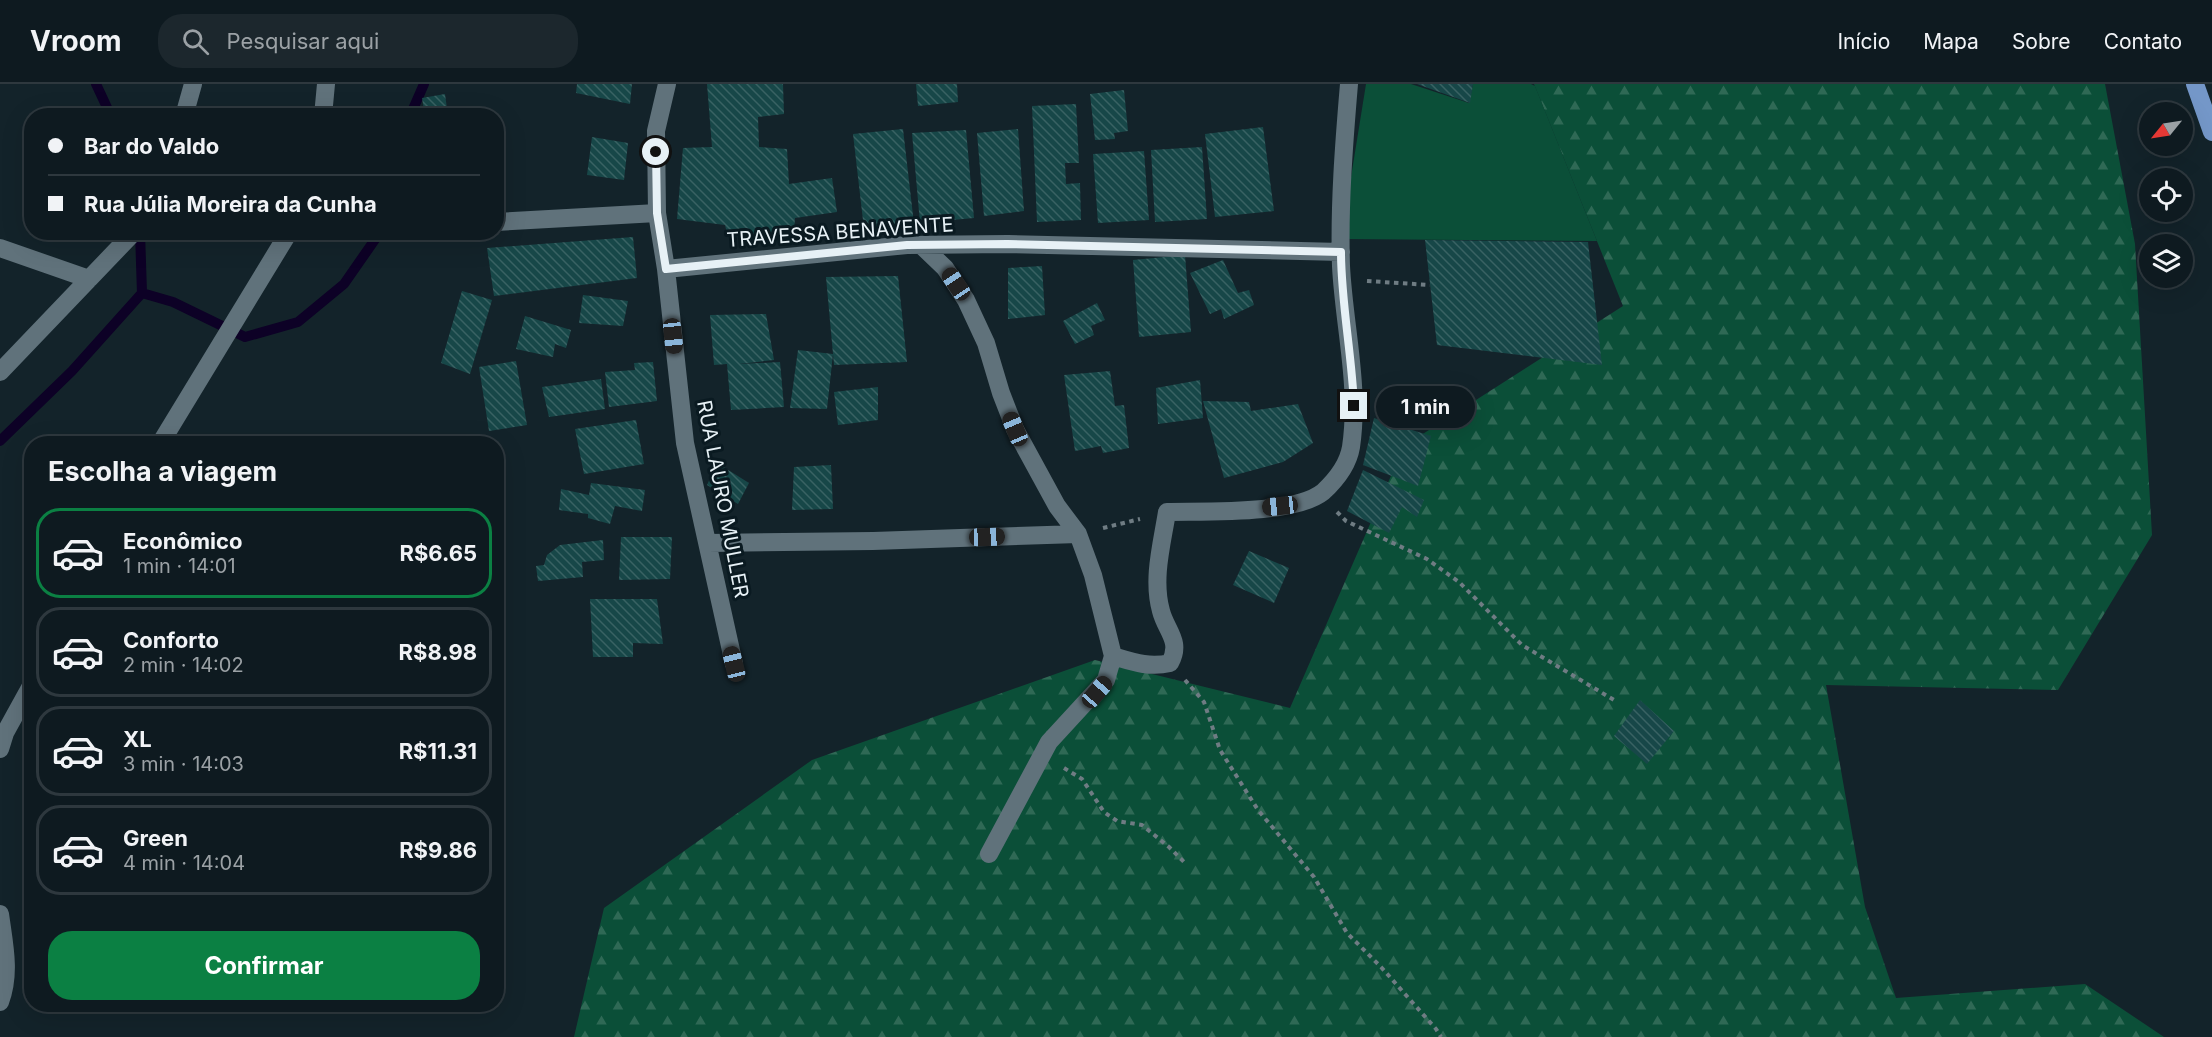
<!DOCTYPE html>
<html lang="pt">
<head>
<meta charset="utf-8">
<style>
	:root { --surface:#0e1a20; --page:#1c272d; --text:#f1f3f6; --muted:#9ba1a5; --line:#2e383e; --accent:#0b8043 }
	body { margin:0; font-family:Inter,sans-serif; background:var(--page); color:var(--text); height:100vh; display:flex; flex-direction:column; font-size:22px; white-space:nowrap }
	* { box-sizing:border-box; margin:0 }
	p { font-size:20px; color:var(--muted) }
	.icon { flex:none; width:33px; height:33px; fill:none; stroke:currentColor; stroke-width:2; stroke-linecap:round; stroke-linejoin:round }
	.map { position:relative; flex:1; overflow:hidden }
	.sheet { position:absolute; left:24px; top:352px; width:480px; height:576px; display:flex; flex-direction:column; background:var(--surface); border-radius:24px; box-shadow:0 6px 24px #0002,0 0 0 2px var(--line) }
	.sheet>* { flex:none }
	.guide { position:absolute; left:24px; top:24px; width:480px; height:132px; border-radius:24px; box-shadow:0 6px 24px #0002,0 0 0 2px var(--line); display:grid; align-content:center; height:132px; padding:0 24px; background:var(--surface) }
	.needle { width:39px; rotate:240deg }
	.fabs { position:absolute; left:2139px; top:18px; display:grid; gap:12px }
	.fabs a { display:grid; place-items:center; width:54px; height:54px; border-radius:50%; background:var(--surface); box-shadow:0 6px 24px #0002,0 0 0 2px var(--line); font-size:30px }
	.end { position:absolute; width:27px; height:27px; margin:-14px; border:8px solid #e7f1f6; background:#111; box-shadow:0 0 0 3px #111 }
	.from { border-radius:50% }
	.bubble { position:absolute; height:42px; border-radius:21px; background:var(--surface); box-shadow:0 6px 24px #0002,0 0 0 2px var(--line); font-size:20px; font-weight:700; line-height:42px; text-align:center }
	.car { position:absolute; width:18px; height:36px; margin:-18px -9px; border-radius:8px; box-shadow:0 0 4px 2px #0007; background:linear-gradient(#222 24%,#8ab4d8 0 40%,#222 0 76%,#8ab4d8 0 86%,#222 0) }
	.guide b { display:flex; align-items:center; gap:21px; height:57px; font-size:22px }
	.guide b+b { border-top:2px solid var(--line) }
	.guide i { width:15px; height:15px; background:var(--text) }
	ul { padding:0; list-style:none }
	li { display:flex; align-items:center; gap:18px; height:90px; margin:0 12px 9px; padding:0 12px; border:3px solid var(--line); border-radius:24px }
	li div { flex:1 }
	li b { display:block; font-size:22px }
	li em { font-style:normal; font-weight:700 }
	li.current { border-color:var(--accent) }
	li>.icon { width:54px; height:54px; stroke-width:1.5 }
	h2 { padding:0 24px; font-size:27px; line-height:72px }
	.button { display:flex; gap:12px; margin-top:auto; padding:12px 24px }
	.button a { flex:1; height:69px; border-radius:24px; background:var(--accent); color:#fff; font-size:24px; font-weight:700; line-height:69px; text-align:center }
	header { display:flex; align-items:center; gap:36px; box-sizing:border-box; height:84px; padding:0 30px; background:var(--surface); border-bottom:2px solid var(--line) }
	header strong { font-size:28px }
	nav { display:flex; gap:33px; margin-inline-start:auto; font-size:21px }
	.search { width:420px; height:54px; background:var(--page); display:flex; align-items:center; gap:15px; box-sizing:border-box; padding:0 21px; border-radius:24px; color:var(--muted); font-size:22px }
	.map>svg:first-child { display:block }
</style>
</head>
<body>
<header>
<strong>Vroom</strong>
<div class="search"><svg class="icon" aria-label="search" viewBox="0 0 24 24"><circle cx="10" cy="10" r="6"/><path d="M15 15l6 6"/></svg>Pesquisar aqui</div>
<nav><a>Início</a><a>Mapa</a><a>Sobre</a><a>Contato</a></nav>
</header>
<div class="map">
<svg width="2212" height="953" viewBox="0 0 2212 953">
	<defs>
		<pattern id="forest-firs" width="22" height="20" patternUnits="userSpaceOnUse" patternTransform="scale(1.5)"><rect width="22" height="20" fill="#0b4f38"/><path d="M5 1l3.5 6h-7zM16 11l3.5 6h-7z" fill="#2f6955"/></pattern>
		<pattern id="building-back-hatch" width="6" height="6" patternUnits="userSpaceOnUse" patternTransform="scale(1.5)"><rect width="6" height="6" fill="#174748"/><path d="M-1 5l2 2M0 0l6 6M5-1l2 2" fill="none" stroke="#396263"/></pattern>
	</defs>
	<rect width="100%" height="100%" fill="#13232a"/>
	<path fill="url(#forest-firs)" d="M1534 0H2105L2135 160 2152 451 2058 606 1826 601 1865 823 1896 914 2085 900 2164 953H574L604 824 812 676 1095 576 1290 624 1404 362 1623 222Z"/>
	<path fill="#0b4f38" d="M1366 0H1411L1469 19 1473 0H1531L1535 2 1597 157 1341 155Z"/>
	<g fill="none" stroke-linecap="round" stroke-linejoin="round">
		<path stroke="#0d0126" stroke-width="10" d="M96 0 111 32
			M410 32 424 0
			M142 209 173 218 245 253 298 238 344 200 376 154 377 148
			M0 357 72 287 142 209 140 148"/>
	</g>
	<path fill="url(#building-back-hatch)" d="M577 0H632L630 20 576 9Z
		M707 0H783L784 30 758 33 759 63 787 65 789 100 832 94 837 128 795 134 794 147 728 153 725 141 677 135 683 64 712 63Z
		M916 0H957L958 18 918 22Z
		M1417 0H1473L1470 19Z
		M1124 6 1128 47 1114 49 1115 55 1095 56 1090 10Z
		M445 10 448 32H425L422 14Z
		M1076 20 1079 79H1065L1066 100 1080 99 1081 136 1037 138 1032 22Z
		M1263 43 1274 127 1215 133 1205 50Z
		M903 45 914 140 864 145 853 50Z
		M1018 45 1024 127 984 132 977 49Z
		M966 46 974 134 920 139 912 49Z
		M592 53 628 59 624 96 587 91Z
		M1202 63 1207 135 1155 138 1151 66Z
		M1144 67 1149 136 1098 139 1093 70Z
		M633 153 637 194 494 212 487 164Z
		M1425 156 1588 158 1602 281 1437 261Z
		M1185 171 1191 248 1139 253 1133 176Z
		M1223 176 1238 209 1249 206 1254 221 1224 235 1221 225 1210 230 1190 189Z
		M1042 182 1045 231 1008 235V184Z
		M898 192 907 278 834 281 833 270 827 325 790 324 798 266 833 270 826 193Z
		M462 207 492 216 470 290 441 279Z
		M583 211 628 217 623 242 579 239Z
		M1097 219 1105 236 1091 242 1094 251 1075 260 1063 237Z
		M766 230 774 276 739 280 780 278 784 323 731 326 727 280 714 281 710 231Z
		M525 232 571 246 566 264 555 260 553 273 516 265Z
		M516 277 527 341 489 347 479 283Z
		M653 278 657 317 609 323 605 288 635 286 634 279Z
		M1110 287 1115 322 1124 321 1129 364 1103 369 1101 362 1075 367 1064 291Z
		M601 295 605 325 549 333 542 303Z
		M1200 296 1203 334 1158 340 1156 304Z
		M878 303V336L838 341 834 308Z
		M1203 317 1249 318 1251 327 1298 320 1313 359 1283 378 1224 394Z
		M1374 334 1431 352 1418 402 1363 381Z
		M636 336 644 380 584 390 575 345Z
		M717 379 749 399 738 420 707 401Z
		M831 381 833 425 792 426 794 383Z
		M1363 386 1424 416 1417 433 1402 423 1389 449 1347 427Z
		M591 399 645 406 642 427 615 422 610 440 588 434V430L559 426 561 405 589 411Z
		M621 453H672L670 495 619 496Z
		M603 456 604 476 582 478 583 493 538 497 536 482 544 481 547 471 560 461Z
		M1249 467 1289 484 1274 519 1233 501Z
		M590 515H657L663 560 633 559V573H593Z
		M1640 616 1674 647 1647 680 1614 652Z"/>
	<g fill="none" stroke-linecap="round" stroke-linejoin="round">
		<path stroke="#6f7c83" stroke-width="4" stroke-dasharray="4.5 4.5" stroke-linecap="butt" d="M1367 197 1430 201
			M1337 428 1346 437 1427 475 1459 498 1522 561 1614 616
			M1103 444 1140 435
			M1185 596 1204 618 1220 666 1258 726 1314 793 1347 849 1381 883 1436 945 1441 953
			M1064 684 1082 695 1104 728 1117 737 1142 741 1169 763 1186 780"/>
		<path stroke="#60727b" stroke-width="18" d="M184 32 193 0
			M323 32 326 0
			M657 129 656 47 667 0
			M496 138 657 129 666 185 907 161 1008 160 1341 168
			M921 161 945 184 966 216 986 259 1001 309 1015 345 1057 422 1078 450 1093 491 1113 572 1106 596 1049 658 989 770
			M0 164 89 195
			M666 185 685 359 734 580
			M0 288 134 148
			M160 360 289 148
			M708 459 873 457 1078 450
			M1113 572C1133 578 1149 584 1170 579 1182 557 1166 547 1161 527 1152 495 1162 460 1167 428 1204 427 1294 431 1323 408 1336 396 1348 381 1351 363 1360 302 1344 242 1341 182 1339 122 1344 59 1349 0
			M0 665 5 649 32 600
			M0 830C4 860 11 889 0 918"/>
		<path stroke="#7497c8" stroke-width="18" d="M2195 0 2212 48"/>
	</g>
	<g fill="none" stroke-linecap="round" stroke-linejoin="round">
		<path stroke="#e7f1f6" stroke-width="8" d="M656 68 657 129 666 185 907 161 1008 160 1341 168C1341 218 1352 271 1354 322"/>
	</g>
	<g text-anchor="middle" stroke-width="6" stroke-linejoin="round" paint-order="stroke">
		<g font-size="20" fill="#e7f1f6" stroke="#0a1a21">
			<text transform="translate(840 148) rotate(-4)" y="7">TRAVESSA BENAVENTE</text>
			<text transform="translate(723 415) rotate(79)" y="7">RUA LAURO MULLER</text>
		</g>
	</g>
</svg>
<div class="fabs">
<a><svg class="needle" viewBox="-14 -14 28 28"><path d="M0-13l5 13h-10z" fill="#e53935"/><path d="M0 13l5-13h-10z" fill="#9ba1a5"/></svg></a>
<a><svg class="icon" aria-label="locate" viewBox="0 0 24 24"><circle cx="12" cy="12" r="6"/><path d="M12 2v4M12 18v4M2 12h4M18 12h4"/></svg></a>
<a><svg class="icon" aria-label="layers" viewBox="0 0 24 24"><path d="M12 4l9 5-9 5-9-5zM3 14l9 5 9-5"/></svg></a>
</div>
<i class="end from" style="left:656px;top:68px"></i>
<i class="end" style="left:1354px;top:322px"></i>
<div class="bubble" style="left:1376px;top:302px;width:99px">1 min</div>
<i class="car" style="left:956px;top:200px;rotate:326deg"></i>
<i class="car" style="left:673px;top:252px;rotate:174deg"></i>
<i class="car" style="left:1015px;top:345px;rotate:337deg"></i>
<i class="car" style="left:1280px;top:422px;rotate:264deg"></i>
<i class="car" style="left:987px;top:453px;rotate:88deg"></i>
<i class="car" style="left:734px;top:580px;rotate:346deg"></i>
<i class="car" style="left:1097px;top:608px;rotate:41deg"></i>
<div class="guide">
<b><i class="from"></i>Bar do Valdo</b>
<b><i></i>Rua Júlia Moreira da Cunha</b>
</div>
<section class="sheet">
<h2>Escolha a viagem</h2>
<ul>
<li class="current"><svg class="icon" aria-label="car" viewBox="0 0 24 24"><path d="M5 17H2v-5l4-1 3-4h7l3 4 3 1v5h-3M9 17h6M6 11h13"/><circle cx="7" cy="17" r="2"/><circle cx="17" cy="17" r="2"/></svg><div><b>Econômico</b><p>1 min · 14:01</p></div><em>R$6.65</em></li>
<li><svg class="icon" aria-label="car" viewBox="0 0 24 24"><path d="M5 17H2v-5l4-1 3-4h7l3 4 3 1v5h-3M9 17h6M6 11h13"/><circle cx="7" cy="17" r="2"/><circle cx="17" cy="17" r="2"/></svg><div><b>Conforto</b><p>2 min · 14:02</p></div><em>R$8.98</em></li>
<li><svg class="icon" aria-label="car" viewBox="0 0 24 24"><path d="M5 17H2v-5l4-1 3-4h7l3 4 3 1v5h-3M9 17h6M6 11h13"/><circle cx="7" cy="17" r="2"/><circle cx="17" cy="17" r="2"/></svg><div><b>XL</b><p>3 min · 14:03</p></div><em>R$11.31</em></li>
<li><svg class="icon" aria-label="car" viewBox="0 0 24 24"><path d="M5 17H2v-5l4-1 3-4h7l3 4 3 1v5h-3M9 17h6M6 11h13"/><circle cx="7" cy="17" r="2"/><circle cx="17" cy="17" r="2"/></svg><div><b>Green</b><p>4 min · 14:04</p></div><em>R$9.86</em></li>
</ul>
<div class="button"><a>Confirmar</a></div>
</section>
</div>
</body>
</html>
